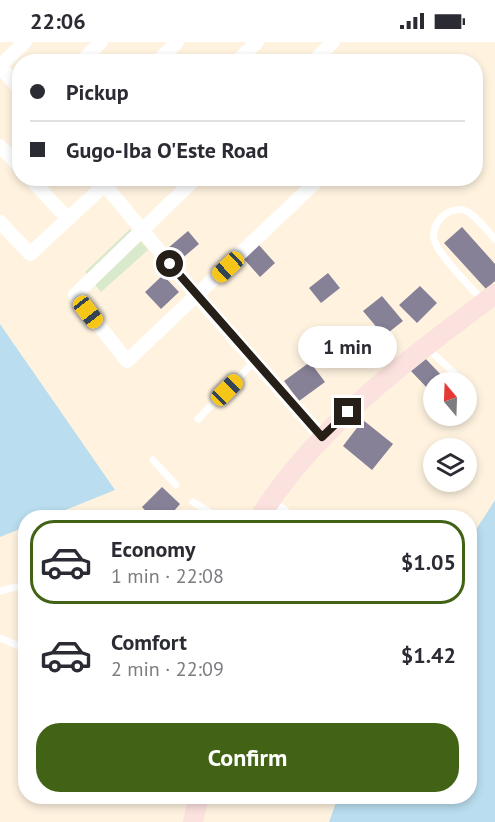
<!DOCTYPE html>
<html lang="en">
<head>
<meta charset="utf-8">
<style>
	:root { --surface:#fff; --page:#f2f2f3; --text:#2b2b33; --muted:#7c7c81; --line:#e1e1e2; --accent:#426216 }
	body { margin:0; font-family:"PT Sans",sans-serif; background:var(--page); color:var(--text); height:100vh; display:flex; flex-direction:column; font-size:22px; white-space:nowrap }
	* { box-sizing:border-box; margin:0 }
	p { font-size:20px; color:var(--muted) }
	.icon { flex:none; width:33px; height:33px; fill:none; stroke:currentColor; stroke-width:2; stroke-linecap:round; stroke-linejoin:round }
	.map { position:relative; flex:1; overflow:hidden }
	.panel { position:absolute; left:18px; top:468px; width:459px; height:294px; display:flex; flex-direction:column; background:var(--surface); border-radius:24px; box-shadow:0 3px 9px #0003 }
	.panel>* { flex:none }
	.top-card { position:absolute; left:12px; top:12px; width:471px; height:132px; border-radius:24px; box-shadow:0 3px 9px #0003; display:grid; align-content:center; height:132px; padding:0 18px; background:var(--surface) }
	.needle { width:39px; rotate:341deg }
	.fabs { position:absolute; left:423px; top:330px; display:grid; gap:12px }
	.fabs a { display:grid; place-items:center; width:54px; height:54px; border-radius:50%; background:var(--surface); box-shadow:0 3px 9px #0003; font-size:30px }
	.end { position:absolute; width:27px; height:27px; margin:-14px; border:8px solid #251f17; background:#fff; box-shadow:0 0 0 3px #fff }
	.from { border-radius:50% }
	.bubble { position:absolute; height:42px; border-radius:21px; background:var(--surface); box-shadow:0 3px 9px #0003; font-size:20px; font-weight:800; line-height:42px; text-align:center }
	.car { position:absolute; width:18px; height:36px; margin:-18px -9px; border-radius:8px; box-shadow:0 0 4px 2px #0007; background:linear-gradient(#f5c518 24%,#345 0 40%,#f5c518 0 76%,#345 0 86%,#f5c518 0) }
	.top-card b { display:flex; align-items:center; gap:21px; height:57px; font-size:22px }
	.top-card b+b { border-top:2px solid var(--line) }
	.top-card i { width:15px; height:15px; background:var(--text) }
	ul { padding:10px 0 0; list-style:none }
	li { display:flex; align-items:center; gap:18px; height:84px; margin:0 12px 9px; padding:0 6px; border:3px solid transparent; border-radius:24px }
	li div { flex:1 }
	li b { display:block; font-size:22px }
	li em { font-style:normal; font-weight:800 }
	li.on { border-color:var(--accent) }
	li>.icon { width:54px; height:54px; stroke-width:1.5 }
	.button { display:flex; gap:12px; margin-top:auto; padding:12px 18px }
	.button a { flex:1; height:69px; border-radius:24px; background:var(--accent); color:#fff; font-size:24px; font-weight:800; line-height:69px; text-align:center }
	.status { display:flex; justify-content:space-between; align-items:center; height:42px; padding:0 30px; background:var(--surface); direction:ltr }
	.status svg { height:16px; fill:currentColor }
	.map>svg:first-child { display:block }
</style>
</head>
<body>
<div class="status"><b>22:06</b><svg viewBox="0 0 49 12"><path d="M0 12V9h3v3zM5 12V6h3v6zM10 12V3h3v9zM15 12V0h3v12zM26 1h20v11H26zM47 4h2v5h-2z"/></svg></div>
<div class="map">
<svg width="495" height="780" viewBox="0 0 495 780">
	<rect width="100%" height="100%" fill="#fff3e0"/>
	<path fill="#d8e9cc" d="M130 187 148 208 101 250 85 230Z"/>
	<path fill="#badeef" d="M0 282 115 448 48 475 26 476 25 485 0 495Z
		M495 458V780H329L338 755 470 754V497Z"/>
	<path fill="#868197" d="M462 185 495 222V239L486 247 444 201Z
		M188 189 199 202 179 219 168 206Z
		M258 202 275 221 260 235 243 216Z
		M328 231 340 246 321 261 309 246Z
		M163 233 179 250 161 267 145 250Z
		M420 244 437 261 417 281 399 263Z
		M382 254 403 279 384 294 363 269Z
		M424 315 444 336 439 340H434V346L430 349 410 328Z
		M310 320 325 340 299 359 284 339Z
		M363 378 393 402 372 428 343 404Z
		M162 445 180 462 168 476H152L142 465Z"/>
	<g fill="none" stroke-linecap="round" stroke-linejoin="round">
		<path stroke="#fff" stroke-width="7" d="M483 259C471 245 440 215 435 200 428 183 450 160 468 170 478 176 487 189 495 197
			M427 306 464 340
			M198 377 255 319
			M153 418 176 443
			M193 460 219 476
			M0 549 16 545 26 548
			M0 596 26 607"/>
		<path stroke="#fff" stroke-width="14" d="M81 20 101 0
			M157 20 177 0
			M236 20 257 0
			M313 20 333 0
			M0 24 25 0
			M0 25 20 47
			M0 104 20 125
			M30 136 68 177
			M99 136 197 254 322 395
			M196 136 75 253 127 319 320 136
			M0 180 30 212 112 136
			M269 460 289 476"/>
		<path stroke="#fce2df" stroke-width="20" d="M259 476C318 382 408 318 495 252
			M193 780 199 754"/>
	</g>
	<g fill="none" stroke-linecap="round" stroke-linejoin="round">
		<path stroke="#251f17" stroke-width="8" d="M170 222 322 395 348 370"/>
	</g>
</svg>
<div class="fabs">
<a><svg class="needle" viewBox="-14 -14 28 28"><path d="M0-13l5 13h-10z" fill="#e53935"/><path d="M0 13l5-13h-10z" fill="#7c7c81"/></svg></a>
<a><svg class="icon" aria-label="layers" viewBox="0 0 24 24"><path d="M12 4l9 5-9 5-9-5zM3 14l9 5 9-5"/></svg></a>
</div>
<i class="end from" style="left:170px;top:222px"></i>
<i class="end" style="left:348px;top:370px"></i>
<div class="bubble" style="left:298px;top:284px;width:99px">1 min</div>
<i class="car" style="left:228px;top:225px;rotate:227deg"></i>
<i class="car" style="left:88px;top:270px;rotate:142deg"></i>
<i class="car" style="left:227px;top:348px;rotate:45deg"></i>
<div class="top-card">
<b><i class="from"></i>Pickup</b>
<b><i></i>Gugo-Iba O'Este Road</b>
</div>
<section class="panel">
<ul>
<li class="on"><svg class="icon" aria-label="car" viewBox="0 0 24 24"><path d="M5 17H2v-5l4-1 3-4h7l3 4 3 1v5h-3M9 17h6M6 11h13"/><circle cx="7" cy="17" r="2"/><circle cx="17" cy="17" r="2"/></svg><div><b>Economy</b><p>1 min · 22:08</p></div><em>$1.05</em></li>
<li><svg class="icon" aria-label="car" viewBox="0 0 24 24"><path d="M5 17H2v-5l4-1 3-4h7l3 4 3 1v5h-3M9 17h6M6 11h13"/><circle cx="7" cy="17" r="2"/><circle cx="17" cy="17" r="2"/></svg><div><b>Comfort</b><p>2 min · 22:09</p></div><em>$1.42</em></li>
</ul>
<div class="button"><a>Confirm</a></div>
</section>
</div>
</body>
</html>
